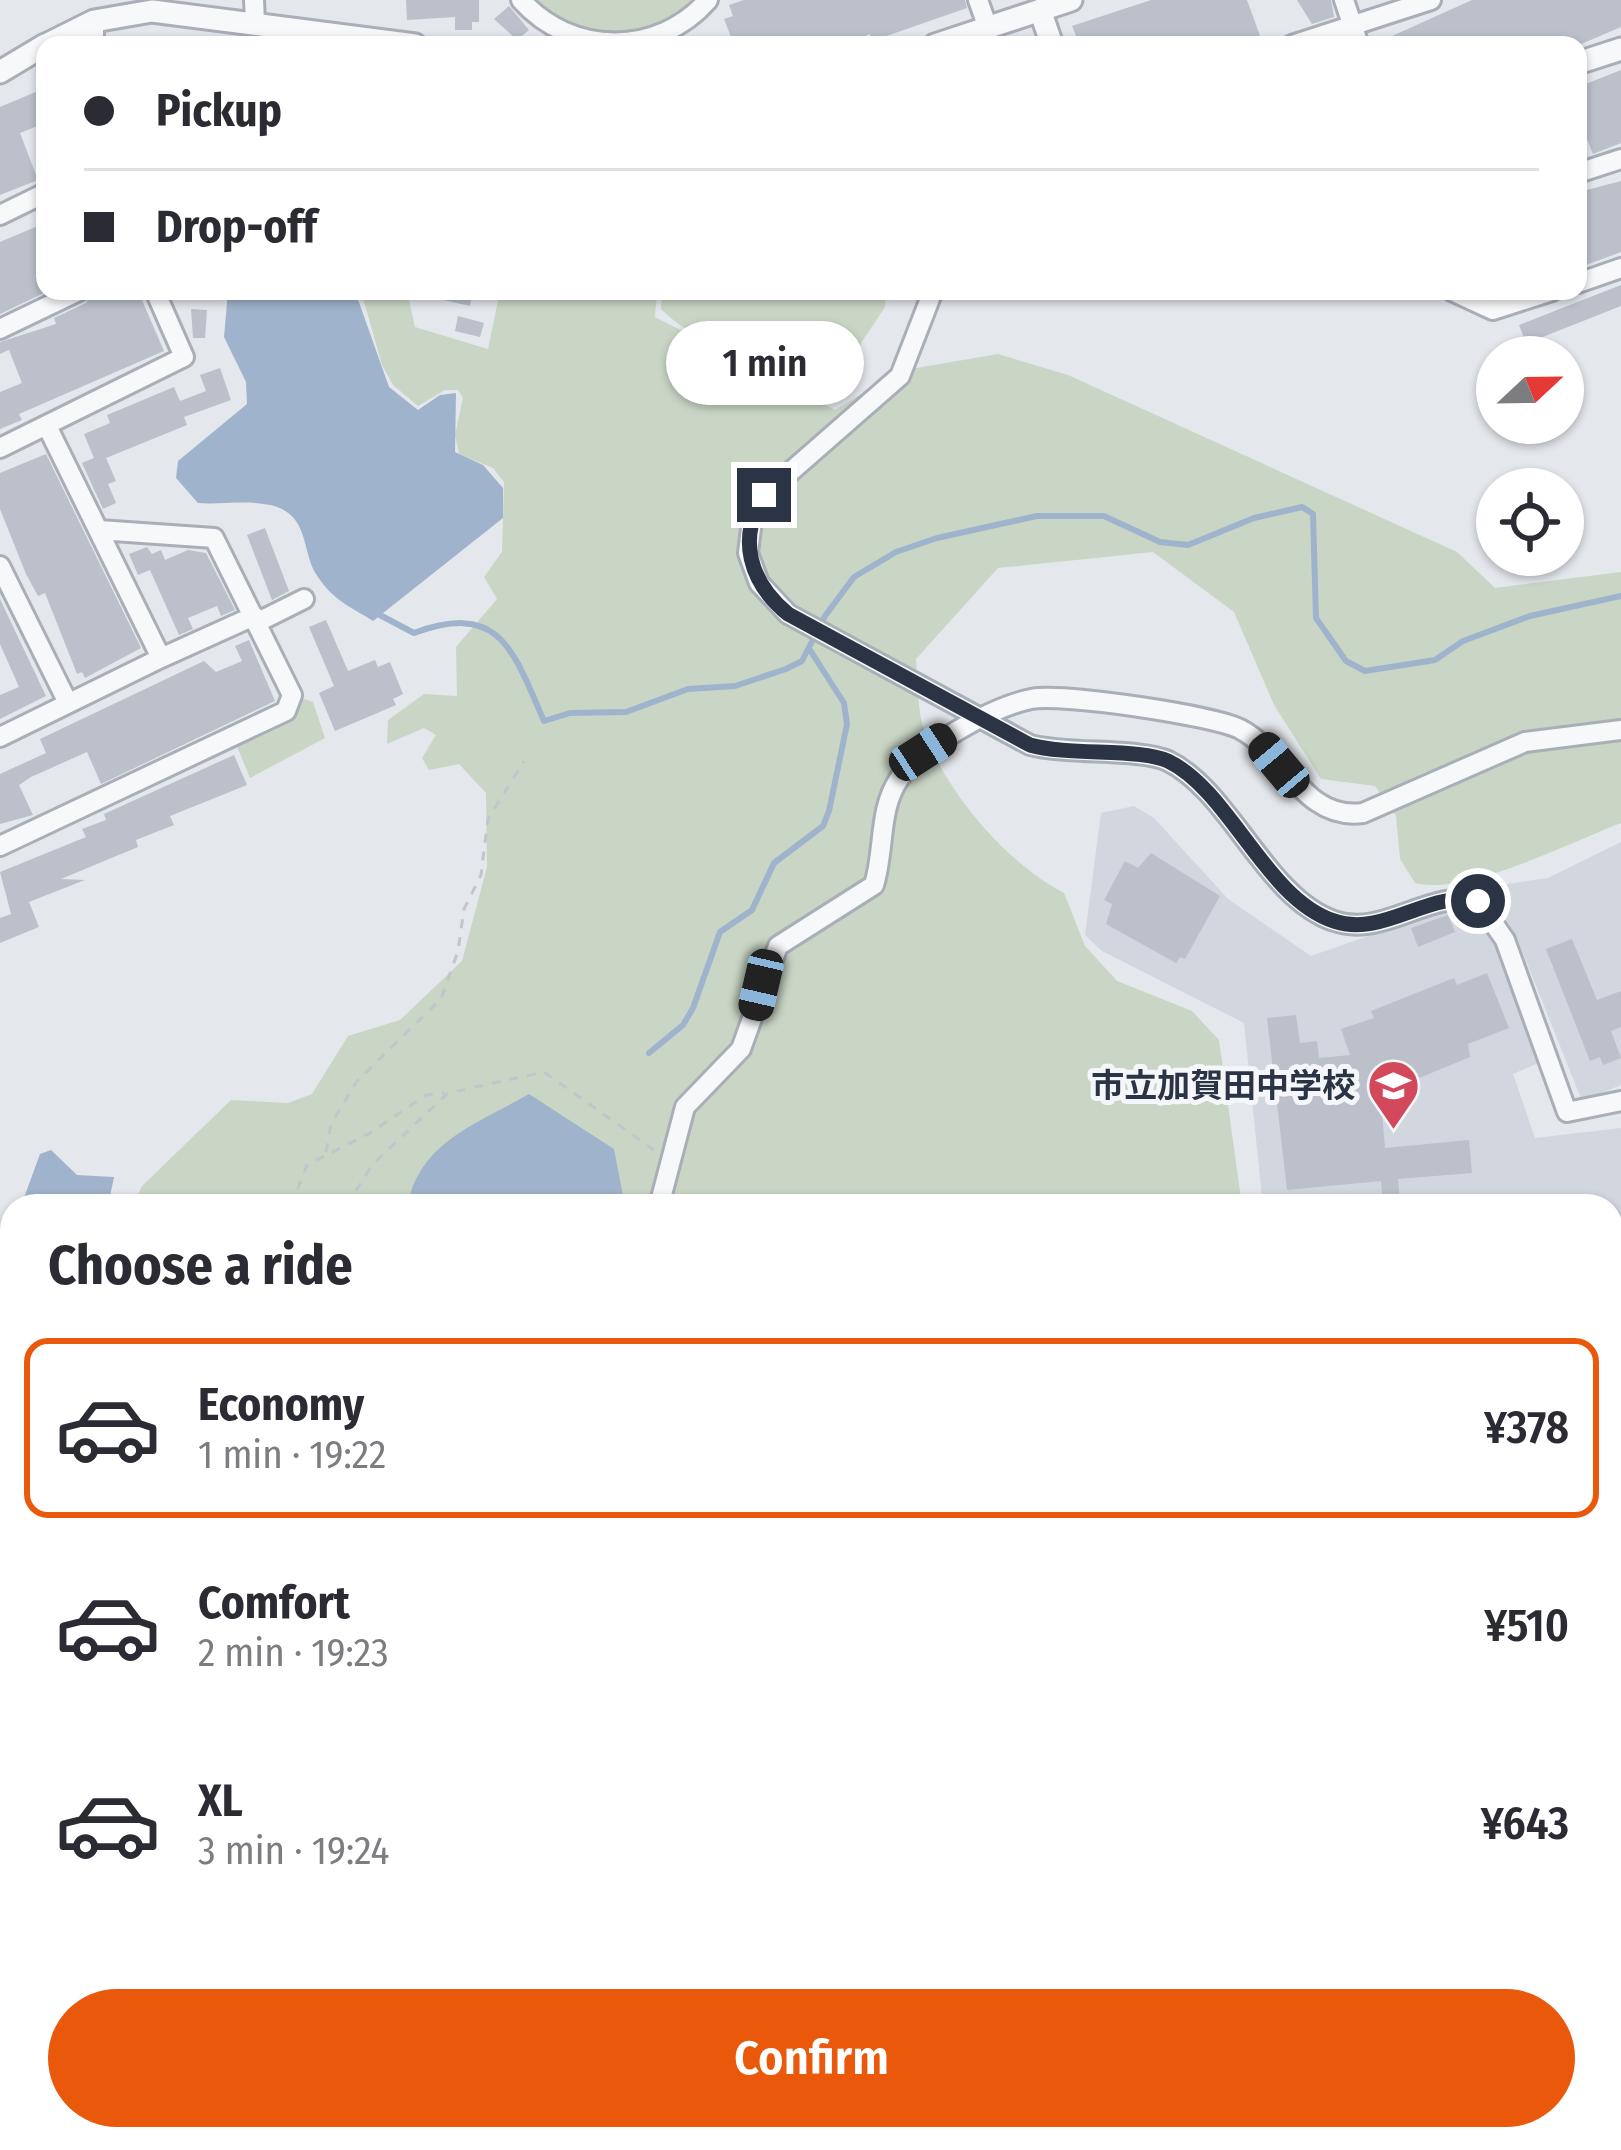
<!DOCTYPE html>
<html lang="en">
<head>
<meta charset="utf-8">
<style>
	:root { --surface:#fff; --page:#f7f7f7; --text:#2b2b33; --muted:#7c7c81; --line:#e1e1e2; --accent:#ea580c }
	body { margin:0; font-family:"Fira Sans Condensed","Noto Sans JP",sans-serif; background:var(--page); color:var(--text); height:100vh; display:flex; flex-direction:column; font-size:45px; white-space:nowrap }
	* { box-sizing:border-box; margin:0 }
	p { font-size:39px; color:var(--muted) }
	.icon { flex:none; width:66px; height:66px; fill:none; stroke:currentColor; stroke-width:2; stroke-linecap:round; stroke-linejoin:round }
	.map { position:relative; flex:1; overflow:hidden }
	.drawer { position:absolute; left:0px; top:1194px; width:1623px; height:957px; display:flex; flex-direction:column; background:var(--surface); border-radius:36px 36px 0 0; box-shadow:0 3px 9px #0004 }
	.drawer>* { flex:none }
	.hud { position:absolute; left:36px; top:36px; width:1551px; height:264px; border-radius:24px; box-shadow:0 3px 9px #0004; display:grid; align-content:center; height:264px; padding:0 48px; background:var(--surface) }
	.needle { width:78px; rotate:68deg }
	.fabs { position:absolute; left:1476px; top:336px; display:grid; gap:24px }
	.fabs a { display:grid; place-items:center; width:108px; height:108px; border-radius:50%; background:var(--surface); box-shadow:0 3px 9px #0004; font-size:60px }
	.end { position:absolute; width:54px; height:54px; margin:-27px; border:15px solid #2b3445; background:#fff; box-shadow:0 0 0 6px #fff }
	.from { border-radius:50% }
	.bubble { position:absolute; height:84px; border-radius:42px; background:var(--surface); box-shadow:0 3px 9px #0004; font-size:39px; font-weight:600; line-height:84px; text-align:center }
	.car { position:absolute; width:36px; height:72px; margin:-36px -18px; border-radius:15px; box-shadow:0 0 9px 3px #0007; background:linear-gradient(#222 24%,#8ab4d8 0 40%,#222 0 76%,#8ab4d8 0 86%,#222 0) }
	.hud b { display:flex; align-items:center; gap:42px; height:114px; font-size:45px }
	.hud b+b { border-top:3px solid var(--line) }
	.hud i { width:30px; height:30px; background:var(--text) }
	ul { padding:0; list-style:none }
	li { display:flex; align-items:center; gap:36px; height:180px; margin:0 24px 18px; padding:0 24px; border:6px solid transparent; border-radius:24px }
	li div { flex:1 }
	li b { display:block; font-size:45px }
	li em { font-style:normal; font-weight:600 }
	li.active { border-color:var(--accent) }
	li>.icon { width:108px; height:108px; stroke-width:1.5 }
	h2 { padding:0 48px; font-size:54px; line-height:144px }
	.button { display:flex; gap:24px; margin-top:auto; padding:24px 48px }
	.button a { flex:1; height:138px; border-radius:72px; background:var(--accent); color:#fff; font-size:48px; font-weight:600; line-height:138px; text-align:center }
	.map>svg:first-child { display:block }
</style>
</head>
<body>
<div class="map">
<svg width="1621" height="2150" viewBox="0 0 1621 2150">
	<rect width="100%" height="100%" fill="#e4e7ec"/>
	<path fill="#d2d6de" d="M1134 806 1154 818 1228 899 1311 956 1460 904 1474 905 1489 923 1543 1061 1513 1074 1535 1138 1621 1128V1451L1611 1453V1206H1263L1244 1023 1102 951 1085 935 1101 813Z
		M1621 842V1085L1582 1101 1517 938 1494 899 1508 884 1548 878Z"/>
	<path fill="#c9d6c5" d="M536 0H694C649 48 582 41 536 0Z
		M361 291H407L415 327 488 349 500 291H657L655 317 835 410 899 371 998 354 1068 375 1457 552 1495 588 1621 572V823C1571 842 1466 896 1415 883L1400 859 1396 816 1375 786 1321 779 1274 705 1234 612 1153 552 998 568 916 659C918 682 917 712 925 733 947 794 1007 863 1064 893L1085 946 1117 981 1192 1011 1219 1040 1242 1206H133L142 1186 231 1100 288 1103 312 1094 348 1036 400 1020 462 961 487 867 486 793 459 764 429 770 422 758 436 735 424 728 387 744 388 720 424 694 457 696 456 647 497 599 484 577 502 552 504 482 493 468 459 454 455 435 463 398 458 390H445L418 406 393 385 382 365Z
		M886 291 885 307 853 355C789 374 710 357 661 309L662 291Z
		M296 696 313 702 325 738 250 778 234 739Z
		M12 1475V2139H1611V1543L1621 1538V2150H0V1477Z"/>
	<path fill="#9fb4cc" d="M228 291H355L389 387 418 410 440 395 456 393 455 452 483 465 503 488V518L373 621C350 606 333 601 316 574 303 553 308 522 282 509 260 498 223 505 198 503L176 478 178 461 247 404 246 382 224 337Z
		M529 1094 614 1149 625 1206H407C420 1141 477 1124 529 1094Z
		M51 1150 77 1175 114 1177 108 1206H21L40 1154Z"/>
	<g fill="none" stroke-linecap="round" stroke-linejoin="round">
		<path stroke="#9fb4cc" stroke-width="6" d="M376 613 414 633C501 601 513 651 544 721L570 713 626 712 688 689 735 686 786 669 802 661 825 616 854 577 896 552 937 538 1037 516H1104L1160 542 1188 545 1254 518 1302 507 1313 514 1316 618 1346 661 1365 671 1435 660 1463 641 1530 616 1621 596
			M649 1053 683 1025 693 1008 720 932 752 910 774 863 823 826 829 811 847 724 844 703 810 650"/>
	</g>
	<path fill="#bbc0ca" d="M406 0H479V22H472V30H455V17L407 20Z
		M744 0H965L967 8 872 41 870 34 842 45H734L724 19 733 16 729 5Z
		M1151 0H1247L1262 41 1080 45 1072 26Z
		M1297 0H1331L1334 17 1312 24Z
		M1472 0H1621V27L1579 45H1372Z
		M509 6 529 30 517 40 494 19Z
		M1621 70V143L1593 154 1578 117V87Z
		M38 91 45 96V123L20 133 38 180 0 195V107Z
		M1621 181V252L1578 268 1579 192Z
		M45 223 48 291 0 314V242Z
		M1621 285V306L1540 338 1542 343 1528 348 1519 325Z
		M92 291H138L164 351 19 414 22 420 0 429V392L22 383 9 350 0 354V342L56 324 54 318 86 303Z
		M430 291H473L470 306 430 297Z
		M191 309 207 310 205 338H193Z
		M458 316 484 323 480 337 455 331Z
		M220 368 231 400 184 417 187 425 106 458 116 481 108 484 116 503 103 509 82 463 94 458 84 434 110 423 107 415 174 387 180 401 206 391 200 375Z
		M46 454 141 648 85 678 82 672 77 674 45 593 38 596 26 574 0 509V473Z
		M265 528 289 591 272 600 247 535Z
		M147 547 152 554 161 550 165 560 188 550 206 553 235 610 221 616 217 606 188 618 193 629 179 635 150 570 138 575 129 554Z
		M0 599 46 696 0 719V695L19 687 0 644Z
		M326 620 348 671 375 660 378 667 390 662 403 694 393 699 396 705 335 731 319 693 334 686 309 627Z
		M249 640 275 701 101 784 87 752 31 777 19 785 33 815 0 824V774L46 753 40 739 204 661 216 672 242 661 235 646Z
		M234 755 247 785 170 816 174 825 136 840 138 847 61 879 85 880 29 902 39 927 0 943V918L11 914 0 872 86 837 82 829 106 820 104 814Z
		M1151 853 1220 896 1185 959 1180 957 1176 963 1106 924 1112 904 1104 900 1125 861 1138 868Z
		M1448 915 1455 932 1418 947 1411 928Z
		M1572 939 1597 1000 1621 991V1027L1611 1031 1621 1058 1603 1065 1600 1057 1590 1061 1546 949Z
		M1487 973 1509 1028 1468 1044 1470 1057 1412 1081 1406 1067 1379 1077 1385 1148 1469 1140 1472 1173 1398 1179 1400 1201 1383 1202 1381 1181 1287 1190 1267 1018 1296 1015 1300 1043 1317 1041 1319 1058 1350 1055 1341 1029 1374 1018 1371 1011 1454 978 1457 985Z"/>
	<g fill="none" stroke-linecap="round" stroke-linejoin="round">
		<defs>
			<path id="minor" d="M254 0 255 22
				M521 0C571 56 658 57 708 0
				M978 0 988 28
				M1344 0 1359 45
				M94 21V45
				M1292 45 1431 0
				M1578 173 1621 159
				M0 215 45 193
				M1578 283 1621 268
				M933 291 900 376 764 495 753 512 748 553 759 583 788 614 1030 745C1068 755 1140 748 1168 761 1230 791 1266 898 1334 921 1384 938 1428 890 1478 901L1505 940 1567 1112 1621 1101
				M1452 291 1493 310 1552 291
				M0 329 79 291
				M47 426 161 658 254 616
				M0 448 184 357 155 291
				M0 566 68 703
				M256 623 304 599
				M0 737 161 658
				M0 846 286 711 292 695 214 538 99 530
				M659 1206 685 1107 741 1049 778 946 874 885C885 850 878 810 899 779 921 746 993 707 1031 699 1062 693 1211 715 1240 729 1286 753 1303 821 1363 813L1525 742 1621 730
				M0 2078 12 2075
				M68 2150 69 2139"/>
			<path id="tertiary" d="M1040 10 1052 45
				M46 45 94 21 152 11 415 45
				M609 45V44
				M935 45 1071 0
				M1578 63 1621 49
				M0 72 45 45"/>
		</defs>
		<use href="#minor" stroke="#a9aeb7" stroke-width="24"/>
		<use href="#tertiary" stroke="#a9aeb7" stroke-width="27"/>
		<path stroke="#c2c5cb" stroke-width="3" stroke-dasharray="9 9" stroke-linecap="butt" d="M886 298 893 291
			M326 1152 331 1124 357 1081 441 999 458 951 464 909 481 875 488 819 524 761
			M291 1206 307 1165 370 1133 426 1095 445 1093
			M346 1206 373 1164 448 1093 544 1072 654 1150
			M1611 1533 1621 1528
			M0 1813 12 1808
			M1611 1837 1621 1829
			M0 1872 12 1937
			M12 1993 6 2018 12 2040
			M633 2139 635 2150
			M1218 2150 1220 2139"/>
		<use href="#minor" stroke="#f7f8fa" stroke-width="18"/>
		<use href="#tertiary" stroke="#f7f8fa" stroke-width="21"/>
	</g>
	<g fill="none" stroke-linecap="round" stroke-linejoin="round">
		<path stroke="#2b3445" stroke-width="15" d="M764 495C737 538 749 582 788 614L1030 745C1069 756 1140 748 1168 761 1230 791 1266 899 1334 921 1384 938 1428 890 1478 901"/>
	</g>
	<defs>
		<symbol id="school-pin" viewBox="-11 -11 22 30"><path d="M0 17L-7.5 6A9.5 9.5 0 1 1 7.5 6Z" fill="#d1495b" stroke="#f4f6f9"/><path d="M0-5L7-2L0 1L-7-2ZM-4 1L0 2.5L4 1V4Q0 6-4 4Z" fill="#fff"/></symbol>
	</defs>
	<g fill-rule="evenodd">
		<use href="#school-pin" x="1364" y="1056" width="59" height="81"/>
	</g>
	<g text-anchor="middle" stroke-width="10" stroke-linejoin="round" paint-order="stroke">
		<g font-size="33" font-weight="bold" fill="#2b3445" stroke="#f4f6f9" text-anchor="end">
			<text x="1355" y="1097">市立加賀田中学校</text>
		</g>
	</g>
</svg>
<div class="fabs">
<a><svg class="needle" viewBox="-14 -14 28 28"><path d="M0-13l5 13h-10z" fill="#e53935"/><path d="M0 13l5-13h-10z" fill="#7c7c81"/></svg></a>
<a><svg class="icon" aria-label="locate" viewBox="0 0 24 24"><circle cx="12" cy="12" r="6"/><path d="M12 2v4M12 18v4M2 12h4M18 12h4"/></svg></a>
</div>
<i class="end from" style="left:1478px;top:901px"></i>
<i class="end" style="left:764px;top:495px"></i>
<div class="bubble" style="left:666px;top:321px;width:198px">1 min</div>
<i class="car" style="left:923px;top:752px;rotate:57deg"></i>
<i class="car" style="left:1279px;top:765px;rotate:320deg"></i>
<i class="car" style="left:761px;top:985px;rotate:193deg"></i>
<div class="hud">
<b><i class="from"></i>Pickup</b>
<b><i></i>Drop-off</b>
</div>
<section class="drawer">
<h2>Choose a ride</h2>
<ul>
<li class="active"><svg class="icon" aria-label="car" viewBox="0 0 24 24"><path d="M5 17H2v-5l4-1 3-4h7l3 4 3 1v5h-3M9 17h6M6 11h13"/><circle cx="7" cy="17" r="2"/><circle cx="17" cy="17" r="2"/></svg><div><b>Economy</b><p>1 min · 19:22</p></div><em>¥378</em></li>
<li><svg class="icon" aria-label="car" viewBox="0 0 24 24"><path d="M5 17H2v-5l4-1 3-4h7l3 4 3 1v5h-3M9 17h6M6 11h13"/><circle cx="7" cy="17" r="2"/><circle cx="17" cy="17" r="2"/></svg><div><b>Comfort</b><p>2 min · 19:23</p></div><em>¥510</em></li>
<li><svg class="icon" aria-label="car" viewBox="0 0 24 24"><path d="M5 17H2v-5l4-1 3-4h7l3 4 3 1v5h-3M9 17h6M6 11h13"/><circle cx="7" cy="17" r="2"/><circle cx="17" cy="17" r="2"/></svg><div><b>XL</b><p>3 min · 19:24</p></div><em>¥643</em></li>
</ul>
<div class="button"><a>Confirm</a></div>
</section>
</div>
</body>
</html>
